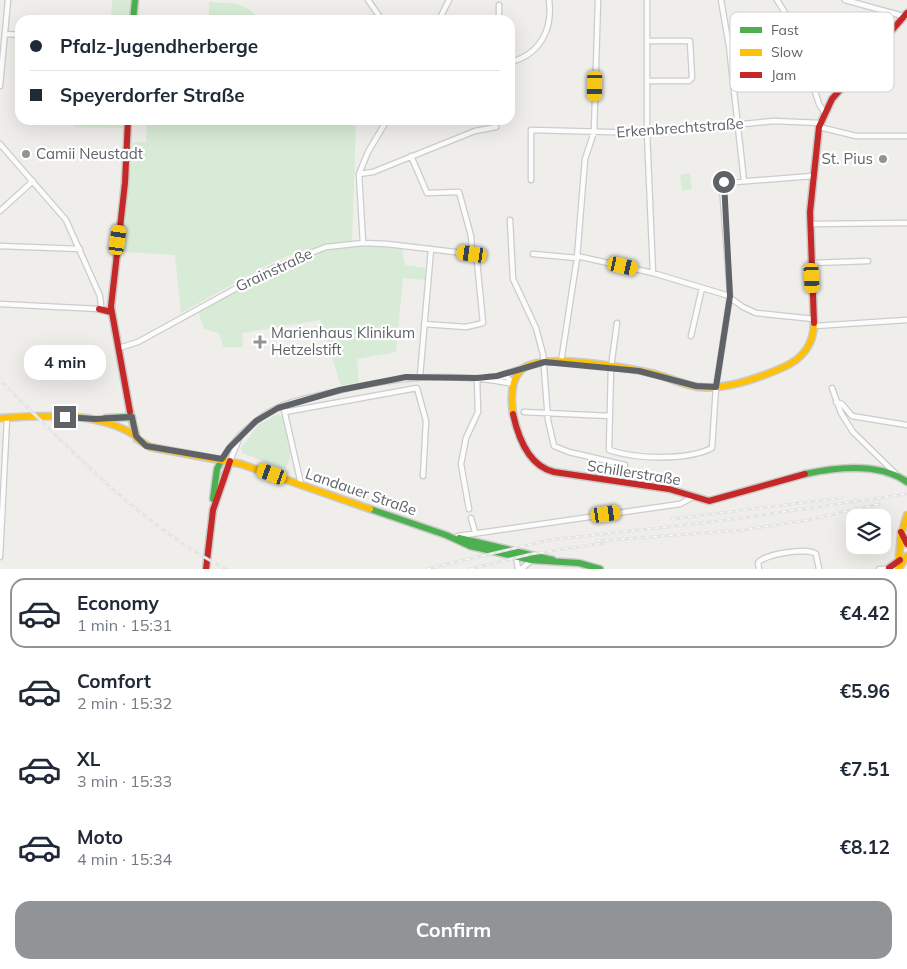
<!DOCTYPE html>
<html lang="en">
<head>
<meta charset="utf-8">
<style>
	:root { --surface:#fff; --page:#f2f2f3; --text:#1f2937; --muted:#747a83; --line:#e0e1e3; --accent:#919496 }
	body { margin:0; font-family:Mulish,sans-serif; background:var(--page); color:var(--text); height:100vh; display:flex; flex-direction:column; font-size:19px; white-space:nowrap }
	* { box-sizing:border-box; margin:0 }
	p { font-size:16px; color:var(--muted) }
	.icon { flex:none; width:28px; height:28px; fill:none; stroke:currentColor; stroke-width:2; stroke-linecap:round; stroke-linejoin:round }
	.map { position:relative; height:569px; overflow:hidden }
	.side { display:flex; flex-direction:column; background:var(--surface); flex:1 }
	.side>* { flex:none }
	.top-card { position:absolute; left:15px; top:15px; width:500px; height:110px; border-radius:15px; box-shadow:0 5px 20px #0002; display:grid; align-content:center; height:110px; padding:0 15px; background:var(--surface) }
	.controls { position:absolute; left:846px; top:509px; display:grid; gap:10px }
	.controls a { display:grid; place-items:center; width:45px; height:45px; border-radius:10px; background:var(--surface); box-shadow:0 5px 20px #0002; font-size:25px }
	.end { position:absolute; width:22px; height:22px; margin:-11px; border:6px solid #5f6368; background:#fff; box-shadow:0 0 0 2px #fff }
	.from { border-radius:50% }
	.bubble { position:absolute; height:35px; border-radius:15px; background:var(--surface); box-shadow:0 5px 20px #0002; font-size:16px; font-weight:700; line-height:35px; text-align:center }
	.car { position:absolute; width:15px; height:30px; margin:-15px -8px; border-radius:6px; box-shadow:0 0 4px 1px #0007; background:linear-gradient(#f5c518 24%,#345 0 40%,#f5c518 0 76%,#345 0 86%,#f5c518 0) }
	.top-card b { display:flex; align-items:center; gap:18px; height:48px; font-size:19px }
	.top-card b+b { border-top:1px solid var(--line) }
	.top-card i { width:12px; height:12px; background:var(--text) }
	ul { padding:9px 0 0; list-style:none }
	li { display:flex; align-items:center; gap:15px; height:70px; margin:0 10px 8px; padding:0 5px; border:2px solid transparent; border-radius:15px }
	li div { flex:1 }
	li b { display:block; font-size:19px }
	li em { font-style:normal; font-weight:700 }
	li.current { border-color:var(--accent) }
	li>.icon { width:45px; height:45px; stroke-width:1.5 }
	.action { display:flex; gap:10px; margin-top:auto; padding:10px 15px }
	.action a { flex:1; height:58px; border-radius:15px; background:var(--accent); color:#fff; font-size:20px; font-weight:700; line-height:58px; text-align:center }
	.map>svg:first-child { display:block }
</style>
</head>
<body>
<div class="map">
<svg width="907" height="569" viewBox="0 0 907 569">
	<rect width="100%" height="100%" fill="#efeeea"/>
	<path fill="#d8ebd6" d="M112 0H131L130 17 125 20H93V18L111 19Z
		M209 2C235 4 243 0 260 20H209Z
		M74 120H125V128L74 127Z
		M147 120H356L352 245 402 247 405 265 426 268 425 280 403 278 396 352 357 359 359 382 341 386 320 320 242 333 243 347H223L219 333 204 329 198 311 276 268 302 258 301 251 273 262 181 313 175 255 123 252 132 145 134 142H146Z
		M690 173 692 189 682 191 680 175Z
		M278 414 283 417C286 434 296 455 285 469L242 453 241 448 258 425Z"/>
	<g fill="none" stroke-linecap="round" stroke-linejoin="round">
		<defs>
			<path id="street" d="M368 0 382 20
				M647 0V133L653 273
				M721 0 729 46 744 181
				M777 0 794 27 819 104 824 112
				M845 0 907 17
				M499 5V20
				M439 20 449 0
				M5 34 20 35
				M647 41H690L692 78 689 81H647
				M510 62C540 55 553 29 549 0
				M0 86 8 0
				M819 127 856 136H907
				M0 144 66 220 100 296 101 306 99 309 0 304
				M411 156 427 193 459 192 471 236 472 254
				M359 174 373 172 475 131 496 127
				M531 180V130L647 133 774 121 820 123
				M0 211 33 181
				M510 220 513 279 536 328 543 354 548 420 554 446 569 452 625 465
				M810 224 907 223
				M363 243 359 174 368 152 387 120
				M0 246 80 249
				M533 254 577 258
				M577 256 653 273 726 295 743 307 756 313 814 319
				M812 263 868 261
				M617 323 611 367 609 450C636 459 686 461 712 448L716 387 730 296 722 185 724 183 813 176
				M424 324 466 327 483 323 477 261 472 254
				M814 326 907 320
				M691 336 702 288
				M119 348 138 342 275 267 326 247 363 243 387 244 472 254
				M561 362 577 258 585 159 594 132 598 0
				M501 375 522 368
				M420 376 431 249
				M488 377H507L514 384
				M832 388 841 413 853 432 896 474
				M836 402 842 404 852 416 907 425
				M283 405 301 484
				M285 412 417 388 426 421 423 476
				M524 412 610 416
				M222 459C233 440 252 422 271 411 289 401 309 398 329 393 393 377 449 371 514 384
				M230 461 239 439
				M469 509 461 464 466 438 478 412 477 378
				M471 518 475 532
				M458 536 680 504 693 497
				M0 557 7 418
				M516 557 518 569
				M521 569 531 561
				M759 569 758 563C764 554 808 547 816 554L819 569
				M879 569H898"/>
			<path id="fast" d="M133 20 135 0
				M106 418 132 417
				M805 474C837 467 879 462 907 482
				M213 499 217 469 222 459
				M370 509 446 535 470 546 531 560 579 563 600 569
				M459 538 553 560"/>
			<path id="slow" d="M130 412 137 439 150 447 241 464 370 509
				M513 414C511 400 510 381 521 370 541 351 629 368 655 374 670 378 684 385 699 387 726 390 759 378 784 367 802 359 814 344 814 323
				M0 418C47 416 95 410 136 436
				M898 569 901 535 907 515
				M898 569 907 556"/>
			<path id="jam" d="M128 120 125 183 111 307 130 412
				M99 309 111 312
				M814 323 810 212 819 127 832 99 907 13
				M513 414C518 437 529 466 554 472L669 489 709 501 805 474
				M901 532 907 544
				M889 568 900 560
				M206 569 213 510 230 461"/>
		</defs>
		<use href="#street" stroke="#cbcccc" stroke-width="7"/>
		<use href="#fast" stroke="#cacacb" stroke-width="9"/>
		<use href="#slow" stroke="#cacacb" stroke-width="9"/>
		<use href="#jam" stroke="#cacacb" stroke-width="9"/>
		<use href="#street" stroke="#fdfcfc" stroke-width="4.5"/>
		<use href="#fast" stroke="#4caf50" stroke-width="6"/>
		<use href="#slow" stroke="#ffc107" stroke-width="6"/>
		<use href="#jam" stroke="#c62828" stroke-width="6"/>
		<defs>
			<path id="rail" d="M0 380C67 446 141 526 226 569
				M672 519 841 498
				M597 541 743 530 808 520 879 504
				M427 569 549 540 720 521 907 494
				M470 569 531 554 604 543"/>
		</defs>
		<use href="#rail" stroke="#e4e4e4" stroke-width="3"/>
		<use href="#rail" stroke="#fff" stroke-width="1" stroke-dasharray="4" stroke-linecap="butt"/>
	</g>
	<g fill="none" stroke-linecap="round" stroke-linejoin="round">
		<path stroke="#5f6368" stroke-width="6" d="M65 417 95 419 132 417 136 436 146 446 222 459 229 448 256 421 278 408 340 390 406 377 477 378 497 376 545 362 639 371 696 386 716 387 730 296 724 182"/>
	</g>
	<g fill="#919496" stroke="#fff" stroke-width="2">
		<circle cx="26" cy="154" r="5"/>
		<circle cx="883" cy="159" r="5"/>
		<path d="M257.5 334.5h5v5h5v5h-5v5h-5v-5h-5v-5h5z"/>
	</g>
	<g text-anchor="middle" stroke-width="4.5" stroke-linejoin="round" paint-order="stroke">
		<g font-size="15" fill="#5f6368" stroke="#fff">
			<text transform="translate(680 128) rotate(-4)" y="5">Erkenbrechtstraße</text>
			<text transform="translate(274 270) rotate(-25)" y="5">Grainstraße</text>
			<text transform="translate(634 473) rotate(9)" y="5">Schillerstraße</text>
			<text transform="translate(361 492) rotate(19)" y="5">Landauer Straße</text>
		</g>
		<g font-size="15" fill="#5f6368" stroke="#fff" text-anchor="start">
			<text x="36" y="159">Camii Neustadt</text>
			<text x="873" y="164" text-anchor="end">St. Pius</text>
			<text x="271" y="338">Marienhaus Klinikum<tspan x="271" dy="17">Hetzelstift</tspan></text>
		</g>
	</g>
	<rect x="730" y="12" width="164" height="80" rx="8" fill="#fff" stroke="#cfd0d2" stroke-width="1"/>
	<rect x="740" y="27" width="22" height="6" fill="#4caf50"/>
	<rect x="740" y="49" width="22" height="7" fill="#ffc107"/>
	<rect x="740" y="72" width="22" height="6" fill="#c62828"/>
	<g font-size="14" fill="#5f6368">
		<text x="771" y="35">Fast</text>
		<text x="771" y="57">Slow</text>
		<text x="771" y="80">Jam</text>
	</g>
</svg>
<div class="controls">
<a><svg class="icon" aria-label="layers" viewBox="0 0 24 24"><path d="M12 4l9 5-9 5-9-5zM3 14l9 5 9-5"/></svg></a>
</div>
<i class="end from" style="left:724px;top:182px"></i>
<i class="end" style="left:65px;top:417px"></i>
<div class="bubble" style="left:24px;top:345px;width:82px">4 min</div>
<i class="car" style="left:595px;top:86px;rotate:181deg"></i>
<i class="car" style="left:118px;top:240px;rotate:8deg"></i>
<i class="car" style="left:472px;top:254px;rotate:278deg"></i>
<i class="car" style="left:623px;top:266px;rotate:103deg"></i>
<i class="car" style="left:812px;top:278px;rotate:177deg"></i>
<i class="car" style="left:272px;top:474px;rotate:290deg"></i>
<i class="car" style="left:606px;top:514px;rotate:82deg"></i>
<div class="top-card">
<b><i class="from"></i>Pfalz-Jugendherberge</b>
<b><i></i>Speyerdorfer Straße</b>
</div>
</div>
<section class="side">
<ul>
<li class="current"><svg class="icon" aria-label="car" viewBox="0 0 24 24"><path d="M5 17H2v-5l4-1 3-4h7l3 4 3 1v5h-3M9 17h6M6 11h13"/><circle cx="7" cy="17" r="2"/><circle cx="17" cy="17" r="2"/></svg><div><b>Economy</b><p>1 min · 15:31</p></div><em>€4.42</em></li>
<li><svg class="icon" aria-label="car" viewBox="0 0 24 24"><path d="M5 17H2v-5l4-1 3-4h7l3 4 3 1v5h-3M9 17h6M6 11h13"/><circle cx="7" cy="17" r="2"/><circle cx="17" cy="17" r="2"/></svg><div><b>Comfort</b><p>2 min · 15:32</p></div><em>€5.96</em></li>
<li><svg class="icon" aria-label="car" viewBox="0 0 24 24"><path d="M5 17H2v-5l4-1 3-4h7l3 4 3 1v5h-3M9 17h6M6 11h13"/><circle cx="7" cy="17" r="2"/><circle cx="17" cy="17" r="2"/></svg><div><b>XL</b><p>3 min · 15:33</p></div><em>€7.51</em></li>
<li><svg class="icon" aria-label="car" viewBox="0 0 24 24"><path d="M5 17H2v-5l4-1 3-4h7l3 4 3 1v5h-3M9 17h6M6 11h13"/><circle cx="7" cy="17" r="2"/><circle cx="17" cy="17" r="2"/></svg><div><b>Moto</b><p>4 min · 15:34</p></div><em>€8.12</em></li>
</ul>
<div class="action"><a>Confirm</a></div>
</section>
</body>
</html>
